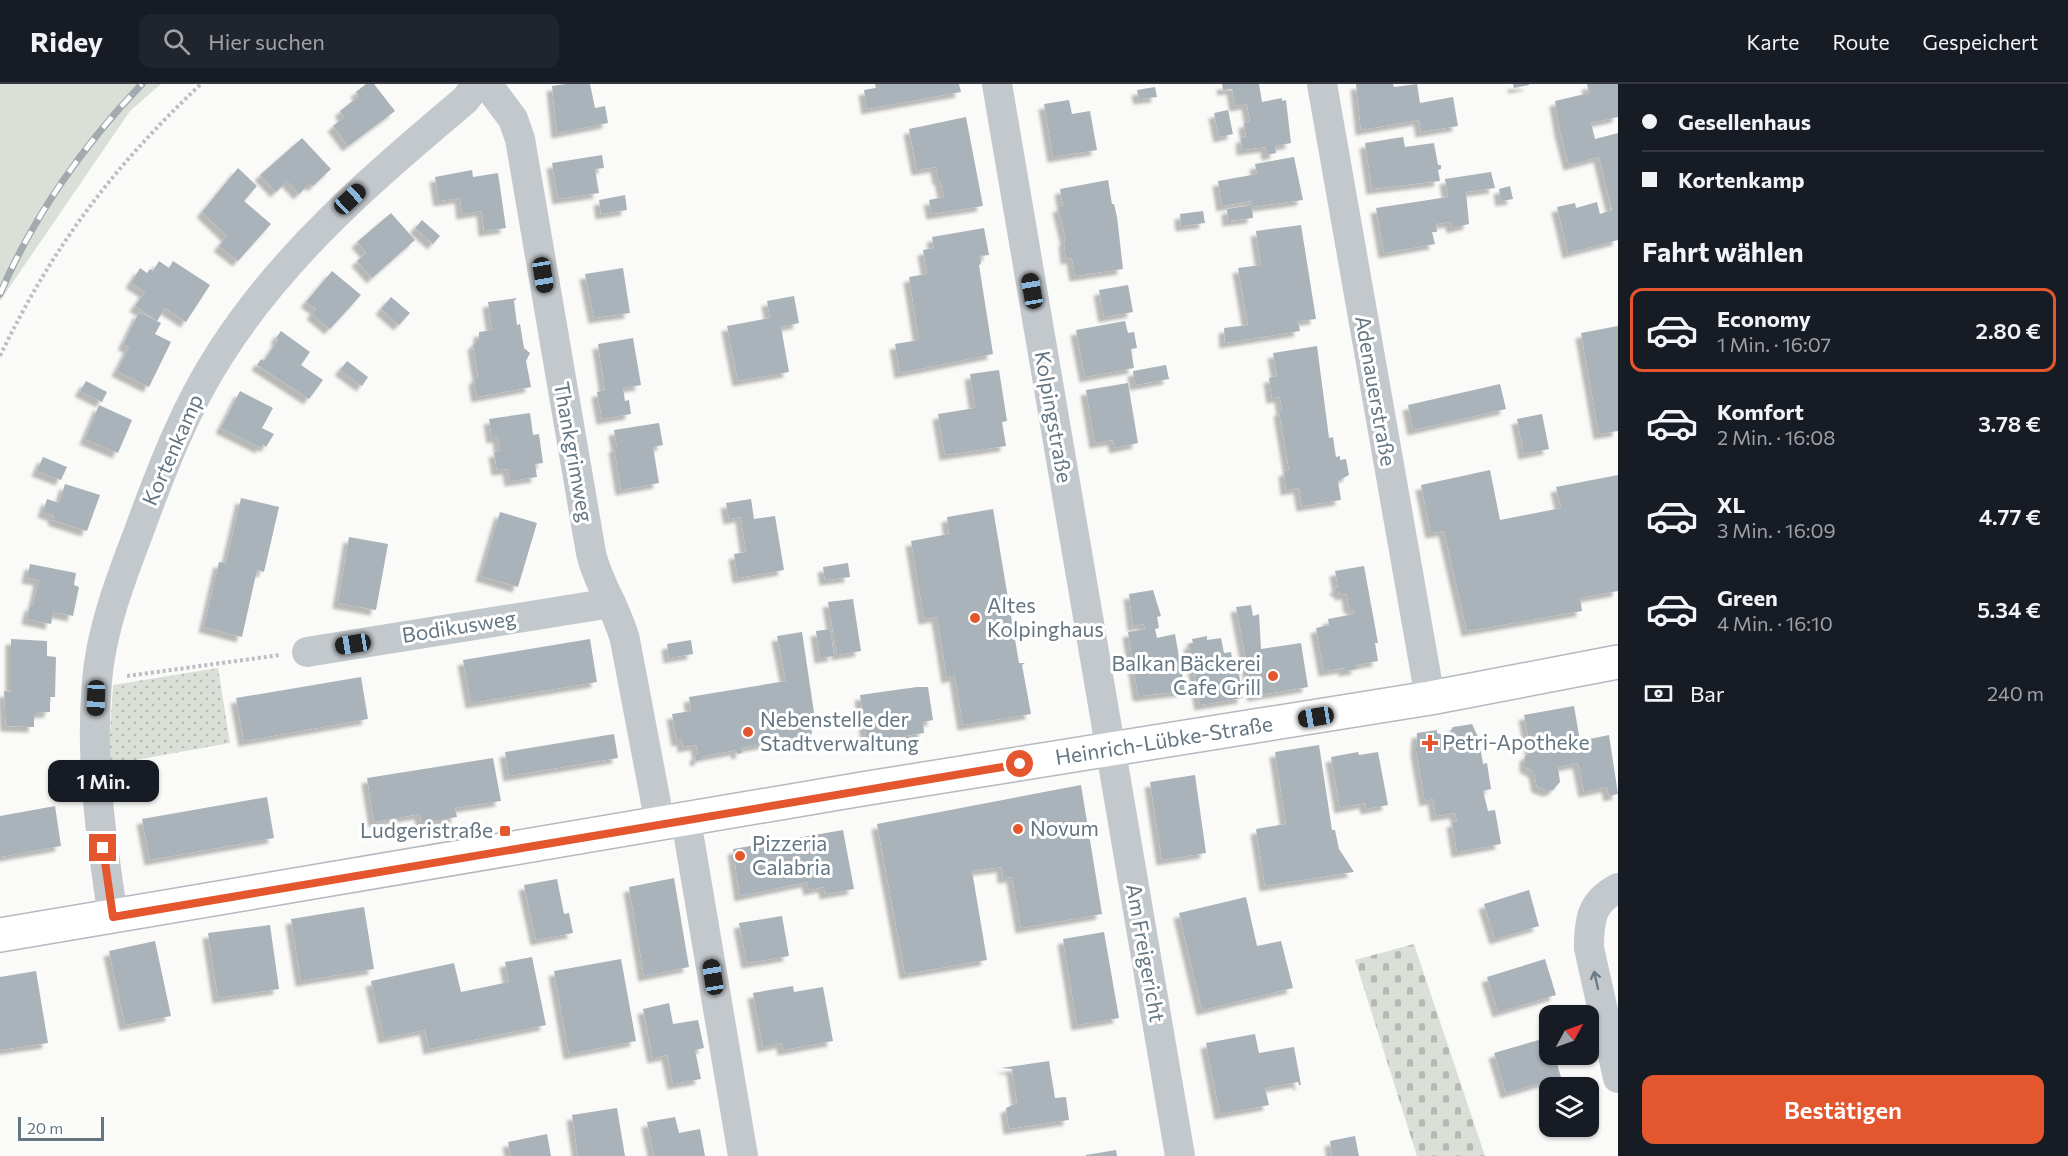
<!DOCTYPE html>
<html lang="de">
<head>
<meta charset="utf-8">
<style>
	:root { --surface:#171b24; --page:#20242c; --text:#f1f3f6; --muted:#9ea1a6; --line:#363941; --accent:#e4572e }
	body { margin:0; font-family:Commissioner,sans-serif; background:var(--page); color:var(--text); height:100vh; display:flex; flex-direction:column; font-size:22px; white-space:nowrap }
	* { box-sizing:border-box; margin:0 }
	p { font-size:20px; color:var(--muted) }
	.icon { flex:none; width:33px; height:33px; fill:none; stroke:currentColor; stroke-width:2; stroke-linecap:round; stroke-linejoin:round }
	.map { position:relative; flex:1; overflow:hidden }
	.drawer { display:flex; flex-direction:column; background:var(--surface); width:450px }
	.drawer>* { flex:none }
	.hud { display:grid; align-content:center; height:132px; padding:0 24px; background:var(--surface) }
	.needle { width:39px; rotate:50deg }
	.tools { position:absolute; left:1539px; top:921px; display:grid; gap:12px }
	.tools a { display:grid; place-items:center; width:60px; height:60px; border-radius:12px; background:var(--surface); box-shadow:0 2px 4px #0004; font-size:30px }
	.scale { position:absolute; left:18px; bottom:15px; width:86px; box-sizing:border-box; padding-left:6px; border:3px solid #657683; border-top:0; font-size:16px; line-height:21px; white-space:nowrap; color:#657683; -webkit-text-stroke:4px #fff; paint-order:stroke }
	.end { position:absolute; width:27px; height:27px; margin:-14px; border:8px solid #e4572e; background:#fff; box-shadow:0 0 0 3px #fff }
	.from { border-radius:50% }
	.bubble { position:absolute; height:42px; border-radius:12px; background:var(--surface); box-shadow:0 2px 4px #0004; font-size:20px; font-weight:600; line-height:42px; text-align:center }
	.car { position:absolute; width:18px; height:36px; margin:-18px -9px; border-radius:8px; box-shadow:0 0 4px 2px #0007; background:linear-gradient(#222 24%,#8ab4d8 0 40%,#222 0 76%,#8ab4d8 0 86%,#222 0) }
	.hud b { display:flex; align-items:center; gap:21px; height:57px; font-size:22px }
	.hud b+b { border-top:2px solid var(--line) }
	.hud i { width:15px; height:15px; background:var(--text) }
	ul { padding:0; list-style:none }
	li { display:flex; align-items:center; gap:18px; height:84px; margin:0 12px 9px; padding:0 12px; border:3px solid transparent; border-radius:12px }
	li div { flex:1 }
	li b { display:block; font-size:22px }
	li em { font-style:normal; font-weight:600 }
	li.active { border-color:var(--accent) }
	li>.icon { width:54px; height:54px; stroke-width:1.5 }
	h2 { padding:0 24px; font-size:27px; line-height:72px }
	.pay { display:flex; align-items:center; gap:15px; height:66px; padding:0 24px; font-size:22px }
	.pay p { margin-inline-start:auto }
	.cta { display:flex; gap:12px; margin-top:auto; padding:12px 24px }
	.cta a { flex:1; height:69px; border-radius:12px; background:var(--accent); color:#fff; font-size:24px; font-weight:600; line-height:69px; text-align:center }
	header { display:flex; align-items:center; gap:36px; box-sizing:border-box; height:84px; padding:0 30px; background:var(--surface); border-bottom:2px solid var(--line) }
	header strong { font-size:28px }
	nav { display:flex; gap:33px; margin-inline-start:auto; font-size:21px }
	.search { width:420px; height:54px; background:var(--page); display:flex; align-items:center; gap:15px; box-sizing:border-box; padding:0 21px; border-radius:12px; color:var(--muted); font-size:22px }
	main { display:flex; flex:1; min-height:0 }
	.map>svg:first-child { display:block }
</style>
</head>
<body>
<header>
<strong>Ridey</strong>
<div class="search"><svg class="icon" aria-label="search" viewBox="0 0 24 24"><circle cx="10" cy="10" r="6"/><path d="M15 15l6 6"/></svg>Hier suchen</div>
<nav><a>Karte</a><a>Route</a><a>Gespeichert</a></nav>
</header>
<main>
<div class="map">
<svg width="1618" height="1072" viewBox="0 0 1618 1072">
	<defs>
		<pattern id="cemetery-stones" width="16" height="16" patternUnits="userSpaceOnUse" patternTransform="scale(1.5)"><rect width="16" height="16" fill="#dadfd7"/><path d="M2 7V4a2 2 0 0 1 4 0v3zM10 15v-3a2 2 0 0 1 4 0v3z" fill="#b4b9b4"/></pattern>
		<pattern id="park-dots" width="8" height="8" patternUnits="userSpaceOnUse" patternTransform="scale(1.5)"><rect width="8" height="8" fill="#dadfd7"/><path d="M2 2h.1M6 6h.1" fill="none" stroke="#b4b9b4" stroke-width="1.8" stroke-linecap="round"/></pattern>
		<filter id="shadow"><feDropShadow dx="-5.5" dy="5.5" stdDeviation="1.5" flood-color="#0004"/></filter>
	</defs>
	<rect width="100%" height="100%" fill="#fafaf8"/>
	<path fill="#dadfd7" d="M0 0H161L130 27 0 217Z"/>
	<path fill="url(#cemetery-stones)" d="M1414 860 1485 1072H1417L1355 876Z"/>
	<path fill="url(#park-dots)" d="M218 584 230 659 108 681 113 601Z"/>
	<path fill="#aab3b9" filter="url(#shadow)" d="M366 0H374L395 27 348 62 333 42 344 33 340 27 359 12 356 8Z
		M566 0H590L595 24 605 22 608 39 557 49 552 2Z
		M875 0H959L961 8 867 25 864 6 876 4Z
		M1222 0H1259L1262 18 1282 14V17L1286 16 1291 59 1275 62 1276 69 1267 71 1266 63 1242 66 1241 54 1246 53 1244 39 1250 37 1247 20 1235 22 1232 5 1223 6Z
		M1356 0H1393L1394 3 1417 0 1420 19 1453 13 1458 42 1421 48 1419 36 1361 46Z
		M1513 0H1529V1L1514 4Z
		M1587 0H1618V33L1591 39 1595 55 1618 49V156L1568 169 1557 123 1575 119 1576 124 1597 118 1600 130 1612 126 1599 73 1569 81 1560 47 1555 17 1589 9Z
		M1155 3 1157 13 1139 15 1137 6Z
		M1069 16 1072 30 1090 27 1097 66 1053 73 1044 20Z
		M1228 26 1233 50 1219 53 1214 29Z
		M966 33 983 122 932 130 929 116 944 113 940 95H938L936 83 917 86 909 45Z
		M1403 53 1405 63 1434 59 1438 81H1441V85L1438 86 1440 97 1372 105 1365 59Z
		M302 54 331 85 313 102 310 99 299 110 287 97 276 108 260 91Z
		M602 71 604 84 595 85 599 109 558 115 552 79Z
		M1294 73 1303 116 1252 123 1253 134 1228 137 1227 125 1252 121 1251 117 1222 122 1218 97 1257 90 1255 80Z
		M238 84 257 102 244 117 271 140 238 177 219 162 227 152 202 128Z
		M472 86 473 93 498 89 506 144 484 147 482 127 462 130 460 114 439 117 435 93Z
		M1491 88 1495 104 1466 108 1469 140 1452 144 1451 138 1436 140 1437 148H1432L1435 160 1384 169 1376 124 1448 113 1445 95Z
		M1108 96 1112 120H1114L1117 133 1123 185 1075 192 1072 174 1066 175 1064 157 1066 156 1058 123 1063 122 1060 105Z
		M1510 102 1513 115 1501 117 1499 105Z
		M625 111 627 126 601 130 599 116Z
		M1203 127 1205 139 1181 142 1180 130Z
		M391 129 415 156 372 194 357 177 366 169 357 158Z
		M422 136 440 152 433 160 415 144Z
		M1301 141 1316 235 1298 237 1300 247 1225 259 1224 244 1248 241 1238 184 1261 181 1256 147Z
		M984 144 989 171 980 172 981 180 979 181 993 270 900 289 895 260 919 256 909 193 927 190 923 166 934 164 932 153Z
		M159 177 169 184 173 177 210 201 186 238 165 224 157 237 135 222 145 208 131 199 140 184 147 189 150 185 153 187Z
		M623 184 630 229 594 234 585 190Z
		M332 187 361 211 330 245 312 230 316 225 306 218Z
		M1128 201 1133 228 1104 233 1099 206Z
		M794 212 799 239 781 243 789 288 738 297 727 242 770 234 767 217Z
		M391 213 410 229 399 241 381 225Z
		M517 214 514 217 517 241 520 240 524 264 530 269 526 277 531 303 477 313 474 296 478 292 473 261 479 255V248L492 246 488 218Z
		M139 228 161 239 155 250 171 258 149 303 117 287 129 263 123 261Z
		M1125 237 1128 249 1134 248 1137 264 1131 265 1134 284 1085 293 1076 246Z
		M1618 242V347L1599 350 1581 249Z
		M281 247 310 268 301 281 323 296 309 315 257 281 261 275 264 277 278 256 276 254Z
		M633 254 641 301 623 304 625 317 629 316 631 330 602 335 597 308 605 306 598 260Z
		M1317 262 1329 354 1333 353 1336 373 1340 372V376L1346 375 1349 391 1338 397 1341 416 1302 422 1299 404 1286 406 1284 387 1289 386 1279 327 1282 326 1280 313 1272 314 1269 294 1277 292 1273 269Z
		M347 277 368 293 362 302 340 286Z
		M1166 281 1169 295 1135 301 1133 287Z
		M999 286 1007 337 1002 338 1006 362 945 371 938 330 975 324 970 290Z
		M86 297 107 308 102 318 80 307Z
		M1128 299 1138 359 1115 364 1113 356 1095 359 1086 306Z
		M1500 300 1506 325 1413 346 1408 321Z
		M240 307 273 324 262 344 274 350 266 363 263 360 261 364 221 344Z
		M99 321 132 336 118 369 85 355Z
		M530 329 533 351 539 350 543 379 535 380 537 393 510 397 508 385 497 386 494 368 500 367 498 353 492 354 489 335Z
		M1542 330 1549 365 1524 370 1517 335Z
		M659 339 663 361 653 363 659 399 621 406 614 363H617L614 346Z
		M43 373 67 383 61 396 37 387Z
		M1490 386 1500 436 1561 424 1556 403 1618 391V507L1580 514 1582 527 1467 547 1444 447 1431 449 1421 401Z
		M65 400 100 411 87 447 53 436 54 432 43 428 47 415 59 419Z
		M241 414 279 423 264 488 257 486 242 553 204 543 219 478 226 479Z
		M751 415 754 435 775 432 784 486 738 494 734 470 746 468 741 433 729 435 726 419Z
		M993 425 1019 579H1025L1022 581 1031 630 963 641 955 592 947 594 937 533 924 535 911 457 949 450 947 433Z
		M500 428 537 439 518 503 481 492Z
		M349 453 388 460 376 526 338 519Z
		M848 479 850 493 825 496 823 483Z
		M30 480 76 489 74 501 79 503 73 532 53 528 51 540 27 535 30 521 33 522 39 496 27 494Z
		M1364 482 1378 559H1375L1378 577 1356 581 1357 585 1344 587V584L1324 587 1316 544 1329 541 1328 535 1354 530 1353 524H1349L1347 510 1340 511 1339 507H1336L1335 504 1338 503 1335 487Z
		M1153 506 1161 532 1157 533 1159 544 1155 545 1157 554 1175 550 1185 607 1140 612 1138 611 1128 548 1145 545 1144 540 1133 542 1129 510Z
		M853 515 861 567 837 571 828 518Z
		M1251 521 1253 532 1259 530 1261 565 1301 559 1308 603 1253 612 1236 523Z
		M830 545 834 572 820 574 816 547Z
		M802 548 816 642 811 643 812 649 808 657 800 658 794 654 741 664 742 669 737 670 736 666 700 673V676L696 677 695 671H698L696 661 683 663 682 656 677 657 672 630 691 627 689 613 786 597 777 552Z
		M1207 552V556L1221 554 1224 569 1231 568 1233 579 1237 578 1243 614 1200 621 1189 560 1193 559 1192 555Z
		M11 555 47 557V572L56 573 55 613H50V628L34 629V643L6 642 4 607 11 608Z
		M590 555 597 598 471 619 463 576Z
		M691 556 693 570 669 574 667 560Z
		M361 593 368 635 244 657 236 614Z
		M917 603H928L933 636 923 638 924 649 905 652V659L888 661 887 655 867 658 860 611Z
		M1574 622 1580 657 1609 651 1618 710 1609 712 1607 703 1584 708 1578 679 1558 683 1560 698 1553 706 1547 707 1537 703 1534 688 1525 683V672L1531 668 1524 631Z
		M1472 640 1479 655 1483 680 1487 679 1491 705 1483 707 1488 727 1495 726 1501 760 1457 768 1452 738 1457 737 1455 729 1436 732 1433 715 1425 717 1416 666 1417 649 1437 646V649L1447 652 1453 643Z
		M614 650 618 674 509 692 505 668Z
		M1319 661 1332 746H1335L1339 765 1354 788 1265 802 1256 745 1286 740 1275 668Z
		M1358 668 1359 671 1378 668 1388 721 1366 725 1365 719 1340 724 1331 673Z
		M493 674 501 717 455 724 457 733 421 739 420 730 374 738 367 694Z
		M1195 691 1206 769 1162 776 1150 698Z
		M1081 701 1102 830 1021 844 1012 793 1003 794 1002 783 972 787 987 876 905 890 877 740Z
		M267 713 274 754 150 776 142 735Z
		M55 722 61 762 0 773V732Z
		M843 746 854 805 825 810 824 803 809 806 807 798 740 812 733 765Z
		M674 794 689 883 644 892 629 803Z
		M557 795 564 830 569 829 573 849 536 856 524 801Z
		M1529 806 1539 842 1495 855 1484 820Z
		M1246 813 1257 862 1281 857 1293 904 1202 926 1179 829Z
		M364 823 374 885 301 897 291 835Z
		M782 832 789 872 747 879 739 839Z
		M270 841 279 905 218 914 208 849Z
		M1104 848 1119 934 1077 941 1063 855Z
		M155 857 171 932 125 941 109 867Z
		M532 873 546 941 429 965 425 946 384 954 371 897 454 879 461 908 509 898 505 878Z
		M621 875 636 957 569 970 554 887Z
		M1545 875 1556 911 1498 928 1487 893Z
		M36 887 48 959 0 966V893Z
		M793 902 794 908 823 903 833 957 783 966 782 959 763 963 753 909Z
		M669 919 673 940 698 936 704 964 695 966 701 995 673 1000 667 971 653 974 643 925Z
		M1255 950 1259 969 1294 963 1301 1001H1299L1298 998 1265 1004 1269 1021 1220 1030 1206 959Z
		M1549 953 1550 970H1554L1561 993 1506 1009 1494 969Z
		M1049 977 1055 1014 1066 1013 1069 1036 1009 1045 1006 1024 1017 1019 1012 985 1001 984Z
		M617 1024 625 1072H578L572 1031Z
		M675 1033 679 1049 700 1045 705 1072H654L647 1038Z
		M547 1050 551 1072H511L508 1058Z
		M1355 1052 1359 1072H1332L1330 1057Z
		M1116 1066 1117 1072H1086V1071Z"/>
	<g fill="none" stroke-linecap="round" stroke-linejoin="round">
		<defs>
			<path id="secondary" d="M0 851 862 705 1430 614 1618 578"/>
		</defs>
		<use href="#secondary" stroke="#b3babf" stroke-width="36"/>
		<path stroke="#bbbfc2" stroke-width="4" stroke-dasharray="3 3" stroke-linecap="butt" d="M0 272C53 162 112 84 201 0
			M127 592 280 571"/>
		<path stroke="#c3c8cc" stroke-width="30" d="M487 0 513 35 520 55 591 469C598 500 617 525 625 556L660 740
			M997 0 1180 1072
			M1322 0 1430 614
			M307 568 611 519
			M686 736 743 1072
			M1618 804C1591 818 1589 836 1589 864L1618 994
			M113 833C101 754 90 677 97 597 101 546 121 494 139 447 161 387 185 324 220 270 284 169 374 93 465 16L477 0"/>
		<use href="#secondary" stroke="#fff" stroke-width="33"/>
		<defs>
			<path id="rail" d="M0 210C33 133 84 60 142 0"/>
		</defs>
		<use href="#rail" stroke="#a2aab0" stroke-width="7"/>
		<use href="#rail" stroke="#fff" stroke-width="4.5" stroke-dasharray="14" stroke-linecap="butt"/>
	</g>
	<defs><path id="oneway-shaft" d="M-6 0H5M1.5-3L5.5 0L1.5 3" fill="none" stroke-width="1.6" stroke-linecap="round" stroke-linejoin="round" transform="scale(1.5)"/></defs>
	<use stroke="#6a7a87" href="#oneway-shaft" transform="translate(1596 896) rotate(-103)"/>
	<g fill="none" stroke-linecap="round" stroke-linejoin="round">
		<path stroke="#e4572e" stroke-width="8" d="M103 764 113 833 1020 680"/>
	</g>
	<g fill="#e4572e" stroke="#fff" stroke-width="2">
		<circle cx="975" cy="534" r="6"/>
		<circle cx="1273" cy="592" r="6"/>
		<circle cx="748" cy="648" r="6"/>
		<path d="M1427 650h6v6h6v6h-6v6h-6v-6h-6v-6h6z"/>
		<circle cx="1018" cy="745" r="6"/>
		<rect x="499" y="741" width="12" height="12" rx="3"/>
		<circle cx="740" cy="772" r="6"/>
	</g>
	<g text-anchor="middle" stroke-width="6" stroke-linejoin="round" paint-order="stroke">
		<g font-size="21" fill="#657683" stroke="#fff">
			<text transform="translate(1375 307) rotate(80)" y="7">Adenauerstraße</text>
			<text transform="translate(1053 333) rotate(80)" y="7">Kolpingstraße</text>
			<text transform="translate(173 366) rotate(-66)" y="7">Kortenkamp</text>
			<text transform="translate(573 368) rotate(80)" y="7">Thankgrimweg</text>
			<text transform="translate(459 543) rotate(-9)" y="7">Bodikusweg</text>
			<text transform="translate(1164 657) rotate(-9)" y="7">Heinrich-Lübke-Straße</text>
			<text transform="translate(1145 869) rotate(80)" y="7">Am Freigericht</text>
		</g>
		<g font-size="21" fill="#657683" stroke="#fff" text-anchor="start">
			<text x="987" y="529">Altes<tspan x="987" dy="24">Kolpinghaus</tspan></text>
			<text x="1261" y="587" text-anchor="end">Balkan Bäckerei<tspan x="1261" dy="24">Cafe Grill</tspan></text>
			<text x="760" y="643">Nebenstelle der<tspan x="760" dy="24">Stadtverwaltung</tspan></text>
			<text x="1442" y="666">Petri-Apotheke</text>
			<text x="1030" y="752">Novum</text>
			<text x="493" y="754" text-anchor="end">Ludgeristraße</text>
			<text x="752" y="767">Pizzeria<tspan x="752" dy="24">Calabria</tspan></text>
		</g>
	</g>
</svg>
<div class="tools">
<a><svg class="needle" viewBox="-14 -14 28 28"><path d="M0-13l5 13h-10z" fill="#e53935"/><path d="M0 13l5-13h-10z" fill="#9ea1a6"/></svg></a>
<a><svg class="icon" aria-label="layers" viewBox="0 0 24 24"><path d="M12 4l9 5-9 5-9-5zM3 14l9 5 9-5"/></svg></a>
</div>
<div class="scale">20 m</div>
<i class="end from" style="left:1020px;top:680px"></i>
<i class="end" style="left:103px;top:764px"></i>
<div class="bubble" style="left:48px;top:676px;width:111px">1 Min.</div>
<i class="car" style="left:350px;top:115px;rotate:47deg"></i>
<i class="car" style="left:543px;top:191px;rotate:171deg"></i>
<i class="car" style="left:1032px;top:207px;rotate:350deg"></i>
<i class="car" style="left:353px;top:560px;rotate:261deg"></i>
<i class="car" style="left:96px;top:614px;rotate:182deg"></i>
<i class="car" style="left:1316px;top:633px;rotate:261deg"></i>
<i class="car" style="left:713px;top:893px;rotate:351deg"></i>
</div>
<section class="drawer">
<div class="hud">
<b><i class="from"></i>Gesellenhaus</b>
<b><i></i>Kortenkamp</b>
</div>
<h2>Fahrt wählen</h2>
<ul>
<li class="active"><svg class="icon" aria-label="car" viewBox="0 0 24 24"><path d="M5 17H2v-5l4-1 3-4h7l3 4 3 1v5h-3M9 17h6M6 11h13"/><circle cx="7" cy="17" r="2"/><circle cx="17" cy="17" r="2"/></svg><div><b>Economy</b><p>1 Min. · 16:07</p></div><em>2.80 €</em></li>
<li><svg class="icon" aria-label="car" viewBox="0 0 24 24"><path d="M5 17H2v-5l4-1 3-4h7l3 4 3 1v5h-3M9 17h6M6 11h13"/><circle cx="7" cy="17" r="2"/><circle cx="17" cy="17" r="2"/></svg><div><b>Komfort</b><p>2 Min. · 16:08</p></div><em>3.78 €</em></li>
<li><svg class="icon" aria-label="car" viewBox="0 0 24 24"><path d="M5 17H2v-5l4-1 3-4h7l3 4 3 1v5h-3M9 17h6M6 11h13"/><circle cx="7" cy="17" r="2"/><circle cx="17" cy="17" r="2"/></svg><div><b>XL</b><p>3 Min. · 16:09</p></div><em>4.77 €</em></li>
<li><svg class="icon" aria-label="car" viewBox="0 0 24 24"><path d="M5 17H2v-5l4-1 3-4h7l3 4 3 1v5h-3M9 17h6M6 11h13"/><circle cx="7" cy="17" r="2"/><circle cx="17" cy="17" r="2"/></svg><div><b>Green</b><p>4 Min. · 16:10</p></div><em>5.34 €</em></li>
</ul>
<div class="pay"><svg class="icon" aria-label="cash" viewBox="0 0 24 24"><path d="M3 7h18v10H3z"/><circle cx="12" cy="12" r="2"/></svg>Bar<p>240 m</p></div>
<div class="cta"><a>Bestätigen</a></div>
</section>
</main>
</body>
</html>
